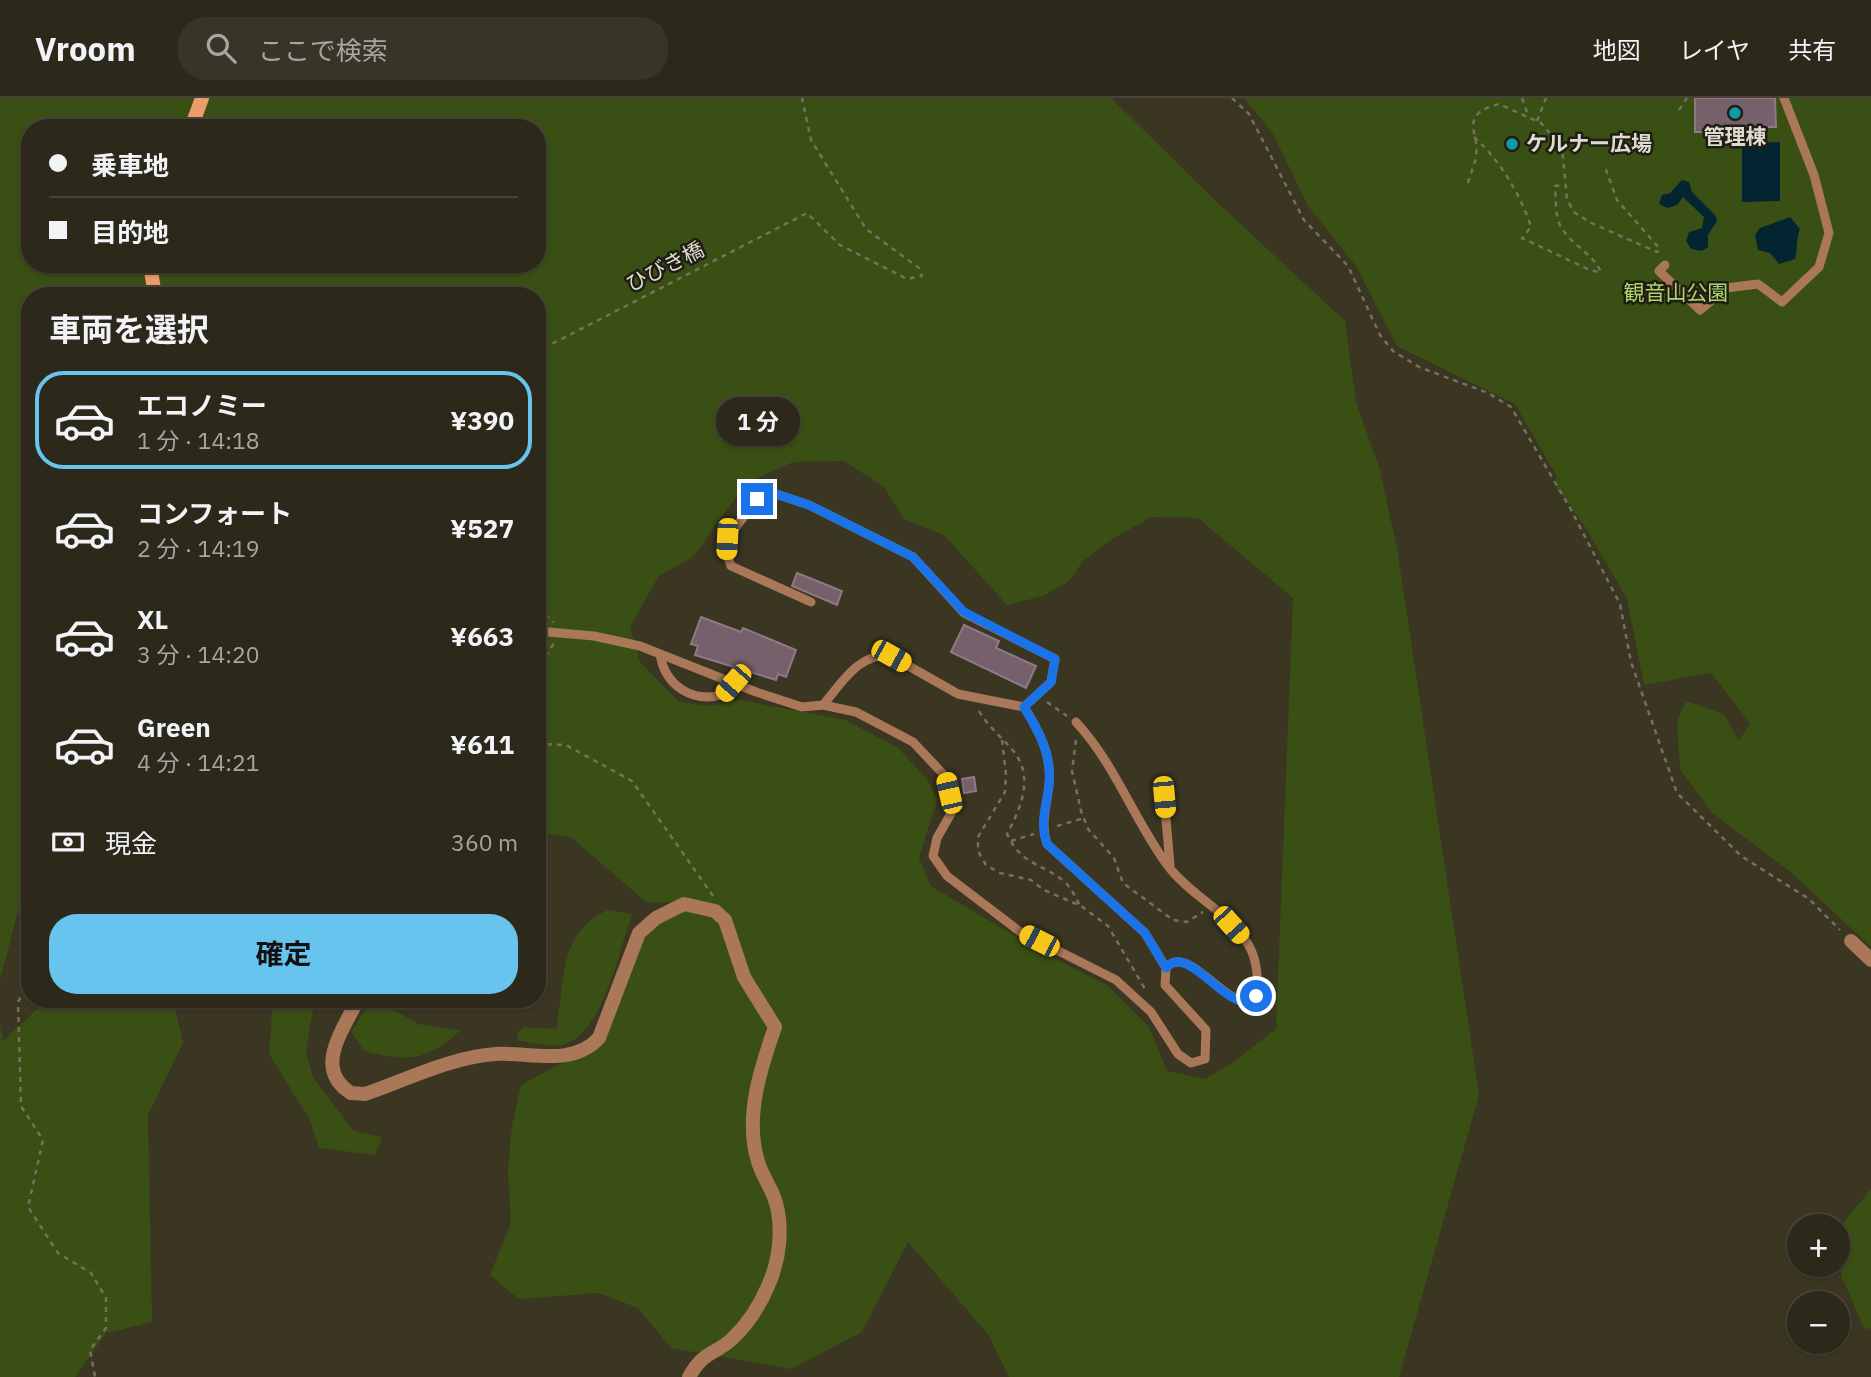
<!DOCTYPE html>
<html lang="ja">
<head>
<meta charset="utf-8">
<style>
	:root { --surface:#2c281a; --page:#383427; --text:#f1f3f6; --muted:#a6a6a2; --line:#484439; --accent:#67c4ef }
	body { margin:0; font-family:"IBM Plex Sans","Noto Sans JP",sans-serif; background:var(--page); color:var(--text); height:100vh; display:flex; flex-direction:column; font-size:26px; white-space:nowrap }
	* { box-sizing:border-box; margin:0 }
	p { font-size:23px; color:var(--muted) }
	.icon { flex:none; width:38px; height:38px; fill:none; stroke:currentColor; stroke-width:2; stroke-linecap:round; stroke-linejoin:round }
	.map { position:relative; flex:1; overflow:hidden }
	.sheet { position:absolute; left:21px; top:189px; width:525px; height:721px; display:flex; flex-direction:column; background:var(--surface); border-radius:28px; box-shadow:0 2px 5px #0004,0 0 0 2px var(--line) }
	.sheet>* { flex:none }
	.guide { position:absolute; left:21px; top:21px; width:525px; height:154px; border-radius:28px; box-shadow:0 2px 5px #0004,0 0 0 2px var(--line); display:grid; align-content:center; height:154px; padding:0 28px; background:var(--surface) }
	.tools { position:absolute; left:1787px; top:1116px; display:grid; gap:14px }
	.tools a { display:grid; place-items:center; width:63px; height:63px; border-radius:50%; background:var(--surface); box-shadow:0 2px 5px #0004,0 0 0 2px var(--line); font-size:35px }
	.end { position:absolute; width:32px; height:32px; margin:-16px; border:9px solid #1a73e8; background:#fff; box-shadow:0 0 0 4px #fff }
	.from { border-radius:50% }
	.bubble { position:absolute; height:49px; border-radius:24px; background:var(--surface); box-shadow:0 2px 5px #0004,0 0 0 2px var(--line); font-size:23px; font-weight:700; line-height:49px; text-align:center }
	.car { position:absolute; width:21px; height:42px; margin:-21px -10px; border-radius:9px; box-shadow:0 0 5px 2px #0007; background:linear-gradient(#f5c518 24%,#345 0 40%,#f5c518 0 76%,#345 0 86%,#f5c518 0) }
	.guide b { display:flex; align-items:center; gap:24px; height:66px; font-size:26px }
	.guide b+b { border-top:2px solid var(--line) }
	.guide i { width:18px; height:18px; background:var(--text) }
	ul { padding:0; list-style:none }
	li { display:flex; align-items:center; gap:21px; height:98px; margin:0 14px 10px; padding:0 14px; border:4px solid transparent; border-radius:28px }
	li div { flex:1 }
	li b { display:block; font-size:26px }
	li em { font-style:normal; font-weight:700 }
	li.selected { border-color:var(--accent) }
	li>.icon { width:63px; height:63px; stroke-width:1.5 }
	h2 { padding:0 28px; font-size:32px; line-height:84px }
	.pay { display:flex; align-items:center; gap:18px; height:77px; padding:0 28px; font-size:26px }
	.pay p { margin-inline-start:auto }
	.primary-button { display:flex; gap:14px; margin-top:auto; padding:14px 28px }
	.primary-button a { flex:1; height:80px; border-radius:28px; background:var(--accent); color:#111; font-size:28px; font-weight:700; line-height:80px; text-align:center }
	header { display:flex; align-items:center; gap:42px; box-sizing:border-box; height:98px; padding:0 35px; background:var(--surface); border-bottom:2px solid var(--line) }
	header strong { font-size:33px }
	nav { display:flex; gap:38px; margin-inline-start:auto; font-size:24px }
	.search { width:490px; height:63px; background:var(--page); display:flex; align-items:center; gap:18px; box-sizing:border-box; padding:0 24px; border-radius:28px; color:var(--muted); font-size:26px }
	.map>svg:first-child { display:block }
</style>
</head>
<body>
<header>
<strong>Vroom</strong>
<div class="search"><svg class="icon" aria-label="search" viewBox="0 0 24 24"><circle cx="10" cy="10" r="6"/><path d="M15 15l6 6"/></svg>ここで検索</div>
<nav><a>地図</a><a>レイヤ</a><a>共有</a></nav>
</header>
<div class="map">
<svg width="1871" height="1279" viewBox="0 0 1871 1279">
	<rect width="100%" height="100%" fill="#3a3622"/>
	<path fill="#3a4f14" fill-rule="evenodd" d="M0 0H1111L1220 107 1345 223 1356 304 1380 372 1397 450 1479 997 1399 1279H1009L988 1236 908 1144 862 1234 791 1271 671 1250 638 1210 599 1195 519 1201 490 1177 511 1125 508 1072 512 1027 521 987 591 949 639 835 682 805 646 804 571 739 537 734V198H30V787L23 794 0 882ZM30 30H537V166H30ZM844 363 884 389 904 421 944 437 1007 507 1043 498 1069 483 1083 463 1111 442 1151 419 1198 420 1293 500 1276 931 1235 963 1205 981 1167 973 1149 929 1107 887 1042 854 931 788 919 760 937 702 927 681 897 649 845 622 740 602 710 608 679 604 640 564 630 530 658 479 694 458 746 385 793 364Z
		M1244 0H1871V849L1792 775 1711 714 1680 671 1677 623 1686 603 1724 616 1739 643 1750 625 1711 575 1644 587 1627 501 1584 427 1557 391 1556 377 1515 306 1397 248 1356 168 1308 108 1273 36Z
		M608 812 632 816C620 850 604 930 568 945 554 951 533 945 519 943L517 935 523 929 556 931C566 885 557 834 608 812Z
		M48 901H173L183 945 148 1017 152 1224 106 1235 75 1279H0V927L3 943Z
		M273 901H315L306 953 313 980 354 1033 382 1039 375 1057 319 1050 310 1022 269 956Z
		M368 909 392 911 418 926 460 933C424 964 409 964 364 953L351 933Z
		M1871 1091V1231L1864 1230 1841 1177 1838 1131Z"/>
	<path fill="#032531" d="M1780 44V103L1742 104V45Z
		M1682 82 1689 84 1692 94 1716 118 1717 123 1708 137V149L1702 153 1691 151 1686 143 1689 134 1702 130 1704 119 1683 99 1677 107 1668 110 1659 106 1662 97 1670 95Z
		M1790 119 1800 131C1796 141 1798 150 1795 161L1779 166 1770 155 1758 152 1755 137 1760 130Z"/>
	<path fill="#76606c" stroke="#8f7985" stroke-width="2" d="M1695 0H1775L1776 29H1756L1757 34H1695Z
		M797 475 842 493 837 507 792 488Z
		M701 519 741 534 743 530 796 552 786 579 778 576 776 582 695 557 698 548 691 546Z
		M964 527 999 543 996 550 1036 568 1026 590 951 554Z
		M974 679 976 693 964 695 962 681Z"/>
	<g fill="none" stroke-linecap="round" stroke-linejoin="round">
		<path stroke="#74715f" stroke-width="2.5" stroke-dasharray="5 5" stroke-linecap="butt" d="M1232 0 1249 16 1304 122 1348 168 1380 237 1393 253 1419 269 1488 295 1511 309 1570 410 1620 506 1631 564 1677 695 1741 758 1809 801 1840 832
			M1522 0 1528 17
			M1679 12 1687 0
			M1537 23 1546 0
			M1474 39C1499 61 1521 97 1531 129L1522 140 1592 173 1601 174C1592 154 1570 147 1560 127 1555 117 1556 100 1555 88L1563 87
			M1468 85C1470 76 1475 67 1476 58 1480 35 1457 17 1499 6L1541 25 1562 49 1567 101 1574 114 1589 124 1657 154 1660 151 1617 102 1605 69
			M537 258 546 249 807 115 840 147 907 181 922 178 919 170 866 131 811 42 802 0
			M537 511 554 524
			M537 562 545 560 554 545
			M1047 604 1067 618
			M979 613C987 627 1000 638 1011 650 1035 677 1022 708 1007 736 1021 766 1038 764 1061 781 1070 787 1075 798 1080 808
			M1002 642 1006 676 1005 694 978 739V753L986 767 1000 775 1031 782 1044 792 1081 808 1108 828 1145 891
			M1076 642 1072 673 1081 713 1088 731 1114 760 1123 785 1173 822 1187 824 1203 814
			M537 646 566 647 632 683 713 798
			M1057 728 1084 720
			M1011 743 1034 736
			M30 882 18 904 21 1008 43 1042 28 1109 58 1155 91 1175 106 1200V1230L90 1252 95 1279"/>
		<path stroke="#aa7759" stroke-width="9" d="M1665 167 1659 173 1700 212 1726 190 1758 186 1782 204 1819 169 1829 135 1814 77 1784 0
			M811 504 731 468 727 456V441L757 401 776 396 809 407 913 459 964 515 1055 561 1051 584 1024 609 958 596 891 558C859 554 842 585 823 607
			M537 533 594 538 640 548 756 594 802 609 823 607 856 614 913 644 945 678 953 712 937 740 933 758 947 778 1019 833 1116 882 1151 914 1178 956 1191 965 1205 961 1206 932 1165 887 1166 870C1186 845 1221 903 1247 904L1256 898C1259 882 1257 861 1248 846 1228 814 1190 797 1168 768 1134 722 1115 666 1076 624
			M660 556C665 588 693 606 724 596L733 585
			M1024 609C1039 633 1052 657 1049 686 1047 708 1040 724 1047 746L1145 835 1166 870
			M1164 699 1170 767
			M471 901 508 904 509 901"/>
		<path stroke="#aa7759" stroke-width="14" d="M1851 843 1871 862
			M358 901C344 931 312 971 351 995L365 996C406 982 451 959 496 956 531 954 572 969 599 940L639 835 656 820 684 806 715 813 725 822 744 879 775 929C761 969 745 1017 757 1060 760 1074 769 1086 774 1099 784 1126 780 1162 768 1188 760 1207 747 1227 732 1241 715 1257 704 1252 689 1279"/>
		<path stroke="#ec9b6a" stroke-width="14" d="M191 30 202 0
			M150 166 155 198"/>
	</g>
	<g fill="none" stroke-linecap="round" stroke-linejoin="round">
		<path stroke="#1a73e8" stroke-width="9" d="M757 401 776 396 809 407 913 459 964 514 1055 561 1051 584 1024 609C1039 633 1052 657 1049 686 1047 708 1039 724 1047 746L1145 835 1166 870C1186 845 1220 904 1247 904L1256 898"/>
	</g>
	<g fill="#0f9aa8" stroke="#1f1d14" stroke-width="2.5">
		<circle cx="1735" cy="15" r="7"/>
		<circle cx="1512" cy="46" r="7"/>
	</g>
	<g text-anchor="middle" stroke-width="5" stroke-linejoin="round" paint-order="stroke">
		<g font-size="21" font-weight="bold" fill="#dedbcf" stroke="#1f1d14">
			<text x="1735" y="46">管理棟</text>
			<text x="1526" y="53" text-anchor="start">ケルナー広場</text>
		</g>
		<g font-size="21" fill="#dedbcf" stroke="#1f1d14">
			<text transform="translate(665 169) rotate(-27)" y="7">ひびき橋</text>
		</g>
		<g font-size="21" fill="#acd56b" stroke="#1f1d14">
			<text x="1676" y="202">観音山公園</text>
		</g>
	</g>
</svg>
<div class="tools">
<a>+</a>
<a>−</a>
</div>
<i class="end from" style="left:1256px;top:898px"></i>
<i class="end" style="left:757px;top:401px"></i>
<div class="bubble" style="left:716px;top:299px;width:84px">1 分</div>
<i class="car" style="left:727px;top:441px;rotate:183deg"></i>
<i class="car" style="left:891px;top:558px;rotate:119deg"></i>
<i class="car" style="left:733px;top:585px;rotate:221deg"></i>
<i class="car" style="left:949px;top:695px;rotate:347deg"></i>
<i class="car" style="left:1164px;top:699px;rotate:175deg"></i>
<i class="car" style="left:1231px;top:827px;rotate:138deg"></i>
<i class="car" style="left:1039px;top:843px;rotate:297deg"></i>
<div class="guide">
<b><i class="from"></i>乗車地</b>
<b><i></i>目的地</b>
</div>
<section class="sheet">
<h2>車両を選択</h2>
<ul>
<li class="selected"><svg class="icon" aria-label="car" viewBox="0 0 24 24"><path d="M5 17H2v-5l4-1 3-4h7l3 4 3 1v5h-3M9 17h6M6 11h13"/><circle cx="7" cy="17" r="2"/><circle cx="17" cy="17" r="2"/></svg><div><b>エコノミー</b><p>1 分 · 14:18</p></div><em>¥390</em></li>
<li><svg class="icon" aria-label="car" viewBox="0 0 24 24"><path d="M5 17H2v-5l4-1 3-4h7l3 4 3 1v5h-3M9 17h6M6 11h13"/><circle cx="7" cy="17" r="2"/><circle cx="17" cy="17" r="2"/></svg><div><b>コンフォート</b><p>2 分 · 14:19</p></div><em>¥527</em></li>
<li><svg class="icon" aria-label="car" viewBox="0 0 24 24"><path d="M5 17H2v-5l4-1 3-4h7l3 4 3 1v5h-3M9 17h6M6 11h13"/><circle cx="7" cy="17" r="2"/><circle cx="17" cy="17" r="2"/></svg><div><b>XL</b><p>3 分 · 14:20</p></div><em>¥663</em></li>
<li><svg class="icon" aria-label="car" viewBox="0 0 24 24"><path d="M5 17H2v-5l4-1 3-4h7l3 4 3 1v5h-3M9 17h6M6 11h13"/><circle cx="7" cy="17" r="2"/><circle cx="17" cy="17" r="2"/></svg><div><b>Green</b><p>4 分 · 14:21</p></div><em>¥611</em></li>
</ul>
<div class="pay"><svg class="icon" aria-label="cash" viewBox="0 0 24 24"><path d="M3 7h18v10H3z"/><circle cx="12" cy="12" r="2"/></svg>現金<p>360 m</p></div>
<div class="primary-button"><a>確定</a></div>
</section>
</div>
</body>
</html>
